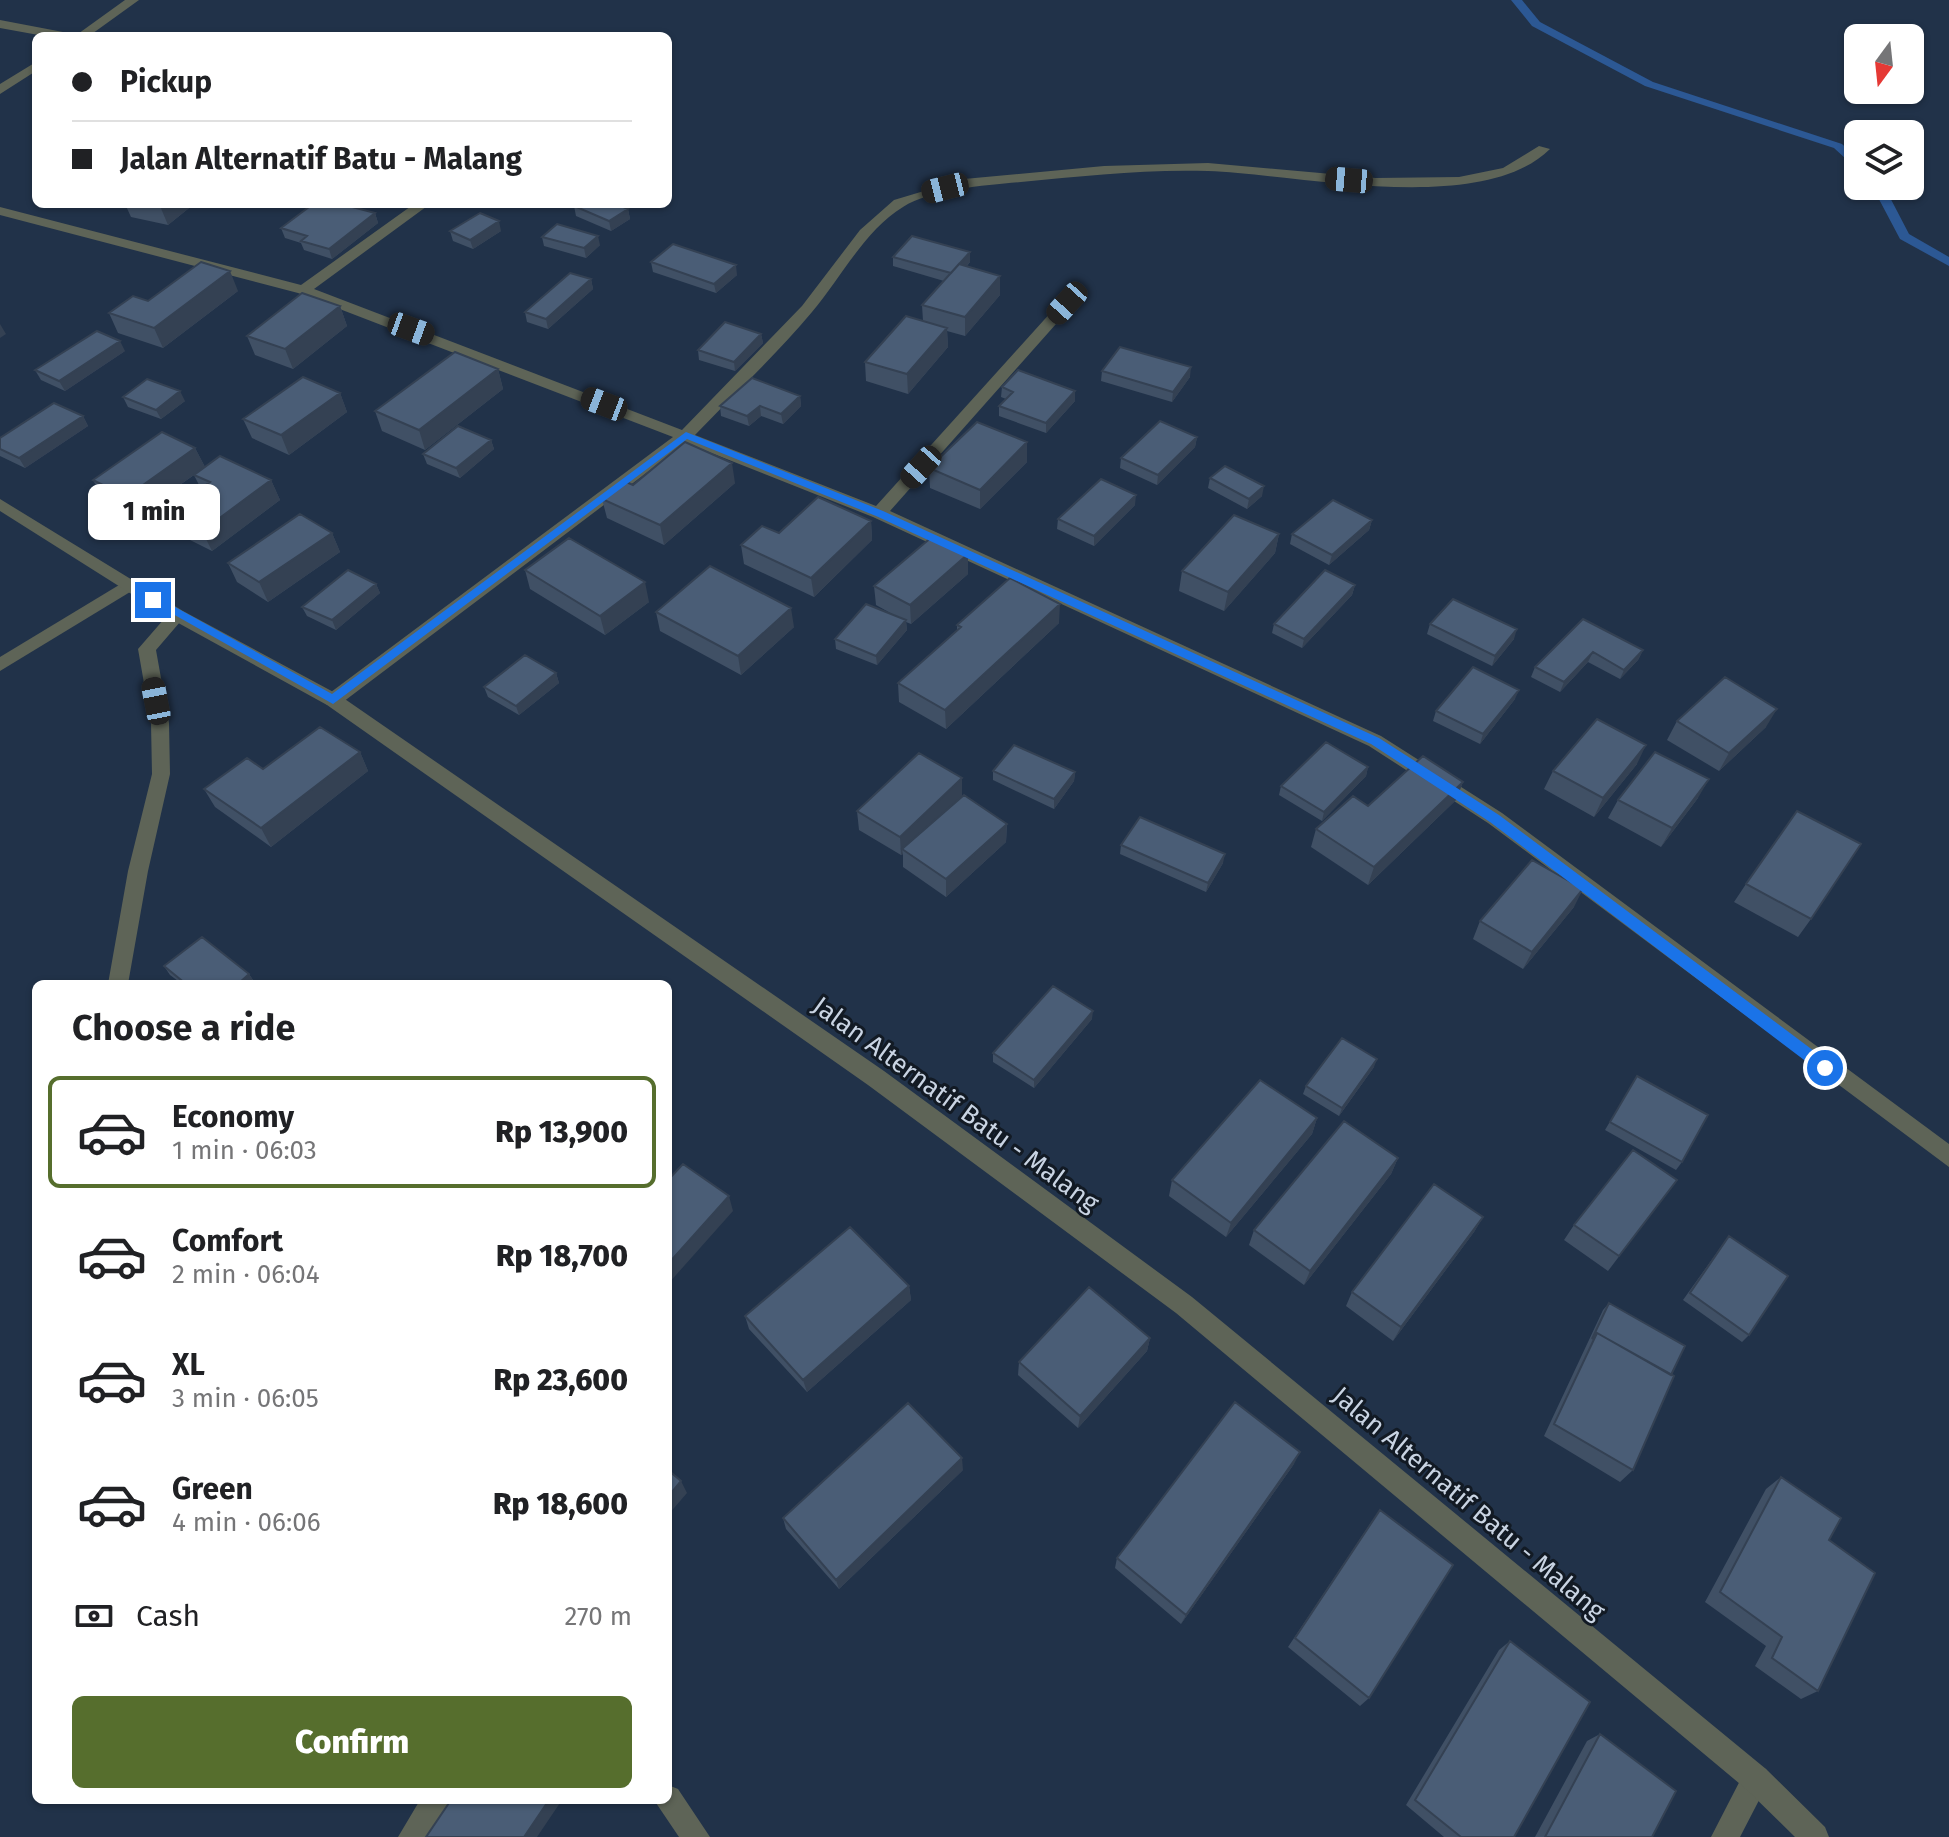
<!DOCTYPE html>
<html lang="en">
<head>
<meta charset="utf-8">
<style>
	:root { --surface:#fff; --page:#f2f2f2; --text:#202124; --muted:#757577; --line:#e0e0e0; --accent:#566e2d }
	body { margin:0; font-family:"Fira Sans",sans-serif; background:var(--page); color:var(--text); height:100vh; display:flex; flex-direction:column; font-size:30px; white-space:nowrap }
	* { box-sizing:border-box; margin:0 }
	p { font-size:26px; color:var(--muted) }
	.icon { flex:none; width:44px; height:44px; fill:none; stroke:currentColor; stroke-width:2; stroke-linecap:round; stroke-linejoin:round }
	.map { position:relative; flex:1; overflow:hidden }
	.drawer { position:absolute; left:32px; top:980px; width:640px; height:824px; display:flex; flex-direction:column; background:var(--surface); border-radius:12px; box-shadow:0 2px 6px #0004 }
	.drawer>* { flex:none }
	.hud { position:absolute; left:32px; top:32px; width:640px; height:176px; border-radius:12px; box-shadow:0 2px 6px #0004; display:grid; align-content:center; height:176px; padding:0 40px; background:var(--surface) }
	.needle { width:52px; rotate:195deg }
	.buttons { position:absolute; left:1844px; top:24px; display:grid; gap:16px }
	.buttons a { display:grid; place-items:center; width:80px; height:80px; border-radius:12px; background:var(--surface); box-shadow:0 2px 6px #0004; font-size:40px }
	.end { position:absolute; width:36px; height:36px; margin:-18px; border:10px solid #1a73e8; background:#fff; box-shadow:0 0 0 4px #fff }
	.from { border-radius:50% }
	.bubble { position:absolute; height:56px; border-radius:12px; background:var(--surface); box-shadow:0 2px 6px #0004; font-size:26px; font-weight:800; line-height:56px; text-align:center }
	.car { position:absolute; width:24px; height:48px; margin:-24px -12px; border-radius:10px; box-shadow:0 0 6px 2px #0007; background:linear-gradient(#222 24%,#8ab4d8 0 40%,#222 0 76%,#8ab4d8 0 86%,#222 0) }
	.hud b { display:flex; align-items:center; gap:28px; height:76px; font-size:30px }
	.hud b+b { border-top:2px solid var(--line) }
	.hud i { width:20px; height:20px; background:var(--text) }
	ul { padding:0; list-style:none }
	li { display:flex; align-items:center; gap:24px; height:112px; margin:0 16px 12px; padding:0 24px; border:4px solid transparent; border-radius:12px }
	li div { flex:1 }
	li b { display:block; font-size:30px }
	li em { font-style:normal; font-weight:800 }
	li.selected { border-color:var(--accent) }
	li>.icon { width:72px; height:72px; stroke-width:1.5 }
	h2 { padding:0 40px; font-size:36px; line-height:96px }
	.pay { display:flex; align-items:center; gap:20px; height:88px; padding:0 40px; font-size:30px }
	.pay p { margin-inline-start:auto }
	.action { display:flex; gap:16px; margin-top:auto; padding:16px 40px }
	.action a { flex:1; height:92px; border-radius:12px; background:var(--accent); color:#fff; font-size:32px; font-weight:800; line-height:92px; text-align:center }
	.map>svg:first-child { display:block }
</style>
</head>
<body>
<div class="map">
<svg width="1949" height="1837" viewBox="0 0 1949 1837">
	<rect width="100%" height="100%" fill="#213249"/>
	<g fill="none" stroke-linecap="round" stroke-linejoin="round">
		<path fill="#2c5894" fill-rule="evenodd" d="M1511 0H1522L1540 22 1653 82 1842 144 1858 159V170L1834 148 1645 86 1532 26Z
			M1872 186H1884L1909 234 1949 257V266L1900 239Z"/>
		<path fill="#5e6457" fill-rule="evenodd" d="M129 579 137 585 135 589 0 671V657Z"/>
		<path fill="#5e6457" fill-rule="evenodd" d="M125 0H139L89 36H75Z
			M0 20 63 32 69 36H44L0 28Z
			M36 62V71L0 94V84Z
			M1539 146 1550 149C1481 217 1298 174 1208 171 1146 169 1083 176 1021 182 987 185 931 189 903 207 864 231 841 278 812 312 776 355 734 394 695 435L876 506 1062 300H1072V306L890 511 1381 736 1502 813 1949 1144V1167L1488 823 1369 746 873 517 686 443 339 705H327L324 700 327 695 673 437 298 293 0 215V207L301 285 414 204H430L314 289 682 430 802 306 860 230 894 200 964 179 1104 166 1208 163 1376 178 1459 177 1503 168Z
			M177 609 186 615 156 650 169 723 170 774 148 871 128 984H108L128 871 152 774 151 723 138 649 171 611Z
			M1756 1765 1766 1769 1770 1779 1740 1837H1711L1746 1769Z
			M668 1785 678 1789 710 1837H679L654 1800H668Z
			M420 1800H451L429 1837H398Z"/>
		<path fill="#5e6457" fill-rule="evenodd" d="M0 499 183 611 339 695 884 1071 1192 1297 1766 1769 1825 1827 1829 1837H1795L1746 1789 1176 1313 868 1085 327 705 171 619 0 511Z"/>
	</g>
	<path fill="#405065" d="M125 204H194L168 225 131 217Z
		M574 206 628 209 630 219 611 231 576 216Z
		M375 213 378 223 332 259 304 250 301 243 285 238 281 228Z
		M450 231H501L473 249 453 241Z
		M542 237 600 245 586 258 544 246Z
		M970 252V262L967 266 1000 295 965 336 947 331 948 347 908 394 866 381 865 362 923 321 922 305 944 281 893 266V257Z
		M651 262 737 275 716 293 653 272Z
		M591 279 593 289 548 329 527 322 525 312Z
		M238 291 163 348 118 333 109 313 148 301Z
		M340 306 347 326 293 369 255 355 247 336Z
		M761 334 763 343 735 371 699 360 698 350Z
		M125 351 65 391 41 380 35 370Z
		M498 369 503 389 425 450 382 431 375 411Z
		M1102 371 1190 377 1172 402 1101 381Z
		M1002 387 1075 391V401L1046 433 999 416V406L1006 399 1001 397Z
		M340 393 347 412 289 455 252 438 243 419Z
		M800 396 801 406 783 424 761 416 749 426 721 416 720 406Z
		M123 397 185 401 161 419 128 407Z
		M83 416 88 426 25 468 0 456V438Z
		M1197 437 1195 447 1157 485 1120 468 1121 458Z
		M491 440 494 449 460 478 427 464 423 454Z
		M1027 442V462L980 509 930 488 929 468Z
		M195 448 205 467 271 480 280 500 212 551 176 533 166 513 201 489 194 475 136 516 104 500 93 480Z
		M1210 478 1262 496 1247 509 1208 488Z
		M735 483 664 545 607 518 602 499 633 485Z
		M1135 505 1094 546 1057 529 1058 519Z
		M1372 520 1369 530 1329 565 1290 544 1292 534Z
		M871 521 872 540 814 597 744 564 741 545 779 533Z
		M332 533 340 552 268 602 237 582 228 563Z
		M1279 534 1275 553 1224 611 1179 591 1182 571Z
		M525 570 649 602 605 635 530 589Z
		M968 574 911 624 906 622 907 630 877 665 836 649 835 639 894 615 876 605 874 586Z
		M376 584 380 593 336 630 307 616 302 607Z
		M1355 585 1352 595 1302 648 1272 633 1274 624Z
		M656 612 794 627 741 675 660 631Z
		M1583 619 1643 650 1638 660 1620 679 1588 662 1560 692 1531 677 1535 667Z
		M1059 623 946 729 899 702 898 683 957 630V625Z
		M1430 624 1514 639 1492 666 1427 634Z
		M556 673 559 683 519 715 488 697 484 687Z
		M1515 699 1480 744 1433 721 1436 711Z
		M1677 721 1766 727 1719 771 1667 740Z
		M360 752 368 771 271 847 215 807 204 789 263 769Z
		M1637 764 1594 817 1544 789 1553 771Z
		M1368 767 1366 776 1322 821 1279 795 1281 786Z
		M993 771 1075 772 1074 781 1054 809 993 780Z
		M962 778V796L953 805 1007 824 1006 842 946 897 903 867V854L901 855 859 830 857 811Z
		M1463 782 1456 800 1368 885 1311 847 1316 829 1368 806Z
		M1698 798 1661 847 1608 818 1618 800Z
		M1121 845 1223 863 1206 892 1120 854Z
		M1746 884 1811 919 1798 937 1734 902Z
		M1574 907 1523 969 1473 939 1480 921Z
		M164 966 249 974 255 983 182 984 170 975Z
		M1092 1019 1034 1088 993 1062V1053Z
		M1374 1067 1339 1116 1303 1094 1306 1086Z
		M1637 1076 1682 1162 1676 1170 1605 1130Z
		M1317 1118 1312 1134 1226 1237 1169 1196 1172 1180Z
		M1398 1158 1391 1174 1304 1285 1249 1245 1254 1230Z
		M1677 1180 1608 1271 1564 1240 1574 1225Z
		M1483 1217 1474 1232 1393 1341 1346 1306 1352 1292Z
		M1729 1236 1749 1335 1742 1342 1683 1300 1723 1244Z
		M909 1286 911 1300 807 1392 749 1329 745 1316Z
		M1609 1303 1671 1375 1633 1470 1620 1482 1544 1436 1603 1310Z
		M1150 1338 1147 1351 1078 1428 1018 1375 1019 1362Z
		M1294 1464 1181 1624 1115 1568 1117 1558Z
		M963 1470 839 1589 786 1529 783 1518Z
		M1781 1477 1818 1691 1801 1699 1755 1666 1766 1646 1705 1602 1766 1489Z
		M1372 1521 1369 1698 1360 1706 1288 1647Z
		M1510 1641 1514 1837H1444L1406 1805 1499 1650Z
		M1600 1734 1652 1837H1535L1587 1741Z"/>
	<path fill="#344153" d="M162 204H194L168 225 160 206Z
		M628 209 630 219 611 231 609 221Z
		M375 213 378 223 332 259 329 249Z
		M499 221 501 231 473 249 470 240Z
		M598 236 600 245 586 258 584 248Z
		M970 252V262L952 283V273Z
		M736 265 737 275 716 293 714 284Z
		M230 271 238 291 163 348 154 328Z
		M1000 276V295L965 336V317Z
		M591 279 593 289 548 329 546 319Z
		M340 306 347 326 293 369 285 349Z
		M0 324 6 334 0 338Z
		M947 328 948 347 908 394 907 374Z
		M761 334 763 343 735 371 734 362Z
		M120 341 125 351 65 391 59 381Z
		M1191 367 1190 377 1172 402 1173 392Z
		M498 369 503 389 425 450 419 430Z
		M180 391 185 401 161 419 156 410Z
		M1075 391V401L1046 433V423Z
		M340 393 347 412 289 455 281 435Z
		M800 396 801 406 783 424 781 414Z
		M760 406 761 416 749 426 747 416Z
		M83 416 88 426 25 468 19 458Z
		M1197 437 1195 447 1157 485 1158 475Z
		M491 440 494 449 460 478 456 468Z
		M1027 442V462L980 509V490Z
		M195 448 205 467 136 516 126 497Z
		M732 463 735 483 664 545 660 525Z
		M271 480 280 500 212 551 202 531Z
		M1264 486 1262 496 1247 509 1249 499Z
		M1136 495 1135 505 1094 546V536Z
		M1372 520 1369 530 1329 565 1332 555Z
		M871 521 872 540 814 597 811 578Z
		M332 533 340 552 268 602 259 582Z
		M1279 534 1275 553 1224 611 1228 592Z
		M968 554V574L911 624 910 605Z
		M645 582 649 602 605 635 600 616Z
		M376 584 380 593 336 630 332 620Z
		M1355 585 1352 595 1302 648 1304 639Z
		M1060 604 1059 623 946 729 945 710Z
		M791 608 794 627 741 675 738 656Z
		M906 620 907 630 877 665 876 656Z
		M1517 629 1514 639 1492 666 1495 656Z
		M1643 650 1638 660 1620 679 1624 670Z
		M1593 652 1588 662 1560 692 1564 682Z
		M556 673 559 683 519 715 516 706Z
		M1519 690 1515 699 1480 744 1483 734Z
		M1777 709 1766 727 1719 771 1729 753Z
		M1646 745 1637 764 1594 817 1603 798Z
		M360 752 368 771 271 847 261 828Z
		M1368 767 1366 776 1322 821 1324 812Z
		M1075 772 1074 781 1054 809V799Z
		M962 778V796L906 851 902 849 903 854 901 855 900 837Z
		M1709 779 1698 798 1661 847 1672 828Z
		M1463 782 1456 800 1368 885 1374 867Z
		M1007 824 1006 842 946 897V879Z
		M1225 854 1223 863 1206 892 1208 883Z
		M1583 889 1574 907 1523 969 1532 952Z
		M249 974 255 983 238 984Z
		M1093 1011 1092 1019 1034 1088V1080Z
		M1377 1059 1374 1067 1339 1116 1342 1108Z
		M1317 1118 1312 1134 1226 1237 1231 1223Z
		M1398 1158 1391 1174 1304 1285 1310 1271Z
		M729 1196 733 1211 668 1284V1264Z
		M1483 1217 1474 1232 1393 1341 1401 1327Z
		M909 1286 911 1300 807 1392 803 1380Z
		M1150 1338 1147 1351 1078 1428 1080 1416Z
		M1300 1452 1294 1464 1181 1624 1186 1615Z
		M962 1458 963 1470 839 1589 836 1580Z
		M681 1481 687 1493 668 1515V1497Z
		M549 1800H562L537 1837H524Z"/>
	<path fill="#4a5d76" stroke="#344153" stroke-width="2" d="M313 204H341L375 213 329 249 301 241 307 236 281 228Z
		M576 204H616L628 209 609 221 574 206Z
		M480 213 499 221 470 240 450 231Z
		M557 224 598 236 584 248 542 237Z
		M912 236 970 252 951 273 893 257Z
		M673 244 736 265 714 284 651 262Z
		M201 262 230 271 154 328 109 313 133 296 148 301Z
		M959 264 1000 276 965 317 922 305Z
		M570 273 591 279 546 319 525 312Z
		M302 293 340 306 285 349 247 336Z
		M906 316 947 328 907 374 865 362Z
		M725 322 761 334 734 362 698 350Z
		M97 331 120 341 59 381 35 370Z
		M1120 347 1191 367 1173 392 1102 371Z
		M455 352 498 369 419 430 375 411Z
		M1018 370 1075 391 1046 423 999 406 1013 392 1002 387Z
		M303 377 340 393 281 435 243 419Z
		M752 378 800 396 781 414 760 406 747 416 720 406Z
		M147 379 180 391 156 410 123 397Z
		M54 403 83 416 19 458 0 449V438Z
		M1160 421 1197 437 1158 475 1121 458Z
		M977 422 1027 442 980 490 929 468Z
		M458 426 491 440 456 468 423 454Z
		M162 432 195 448 126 497 93 480Z
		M685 442 732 463 660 525 602 499 624 481 633 485Z
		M220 456 271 480 202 531 166 513 210 482 194 475Z
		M1225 466 1264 486 1249 499 1210 478Z
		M1101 479 1136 495 1094 536 1058 519Z
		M818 497 871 521 811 578 741 545 762 526 779 533Z
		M1333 500 1372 520 1332 555 1292 534Z
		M300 514 332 533 259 582 228 563Z
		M1234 515 1279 534 1228 592 1182 571Z
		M933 536 968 554 910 605 874 586Z
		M569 538 645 582 600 616 525 570Z
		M710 566 791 608 738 656 656 612Z
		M348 570 376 584 332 620 302 607Z
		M1325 570 1355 585 1304 639 1274 624Z
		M1010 578 1060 604 945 710 898 683 961 627 957 625Z
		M1453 599 1517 629 1495 656 1430 624Z
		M866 604 906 620 876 656 835 639Z
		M1583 619 1643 650 1624 670 1593 652 1564 682 1535 667Z
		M525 655 556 673 516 706 484 687Z
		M1473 667 1519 690 1483 734 1436 711Z
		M1725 677 1777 709 1729 753 1677 721Z
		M1597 719 1646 745 1603 798 1553 771Z
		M320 727 360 752 261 828 204 789 247 758 263 769Z
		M1326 742 1368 767 1324 812 1281 786Z
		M1014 745 1075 772 1054 799 993 771Z
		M1655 752 1709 779 1672 828 1618 800Z
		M919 753 962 778 900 837 857 811Z
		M1423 756 1463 782 1374 867 1316 829 1353 796 1368 806Z
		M964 795 1007 824 946 879 902 849Z
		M1797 811 1861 844 1811 919 1746 884Z
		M1140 817 1225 854 1208 883 1121 845Z
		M1532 860 1583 889 1532 952 1480 921Z
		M202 937 249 974 238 984H186L164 966Z
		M1053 986 1093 1011 1034 1080 993 1053Z
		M1342 1038 1377 1059 1342 1108 1306 1086Z
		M1637 1076 1708 1115 1682 1162 1610 1122Z
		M1260 1080 1317 1118 1231 1223 1172 1180Z
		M1344 1121 1398 1158 1310 1271 1254 1230Z
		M1633 1150 1677 1180 1619 1256 1574 1225Z
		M683 1164 729 1196 668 1264V1180Z
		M1434 1184 1483 1217 1401 1327 1352 1292Z
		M850 1227 909 1286 803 1380 745 1316Z
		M1729 1236 1788 1276 1749 1335 1690 1293Z
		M1089 1287 1150 1338 1080 1416 1019 1362Z
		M1609 1303 1685 1346 1671 1375 1597 1333 1592 1339Z
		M1597 1333 1674 1376 1633 1470 1554 1424Z
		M1235 1402 1300 1452 1186 1615 1117 1558Z
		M908 1403 962 1458 836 1580 783 1518Z
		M668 1470 681 1481 668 1497Z
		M1781 1477 1841 1518 1829 1540 1875 1573 1818 1691 1772 1658 1782 1637 1720 1592Z
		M1380 1510 1453 1565 1369 1698 1295 1638Z
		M1510 1641 1590 1702 1514 1837H1461L1415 1800Z
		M1600 1734 1676 1791 1652 1837H1545Z
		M451 1800H549L524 1837H426Z"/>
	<path fill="#1a73e8" d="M686 432 883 511 1379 738 1499 815 1830 1063V1072H1820L1490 822 1371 744 876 516 687 439 333 704 148 600 157 597 332 694Z"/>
	<g text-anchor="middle" stroke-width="6" stroke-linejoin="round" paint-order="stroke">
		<g font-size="26" fill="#c9d4e3" stroke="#121a24">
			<text transform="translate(956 1104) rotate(36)" y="9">Jalan Alternatif Batu - Malang</text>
			<text transform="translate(1469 1503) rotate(40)" y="9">Jalan Alternatif Batu - Malang</text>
		</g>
	</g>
</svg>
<div class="buttons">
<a><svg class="needle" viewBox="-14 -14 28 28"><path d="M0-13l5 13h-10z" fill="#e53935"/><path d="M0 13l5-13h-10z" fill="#757577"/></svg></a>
<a><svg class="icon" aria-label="layers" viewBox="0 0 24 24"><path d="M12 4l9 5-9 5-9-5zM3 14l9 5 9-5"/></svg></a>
</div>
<i class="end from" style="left:1825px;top:1068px"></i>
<i class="end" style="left:153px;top:600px"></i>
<div class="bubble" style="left:88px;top:484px;width:132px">1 min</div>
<i class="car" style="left:1349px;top:180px;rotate:275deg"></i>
<i class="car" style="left:945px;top:188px;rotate:256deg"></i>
<i class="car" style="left:1067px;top:303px;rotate:222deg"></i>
<i class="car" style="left:411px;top:329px;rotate:110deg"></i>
<i class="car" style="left:604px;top:404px;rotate:291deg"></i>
<i class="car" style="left:921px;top:467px;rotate:222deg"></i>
<i class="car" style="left:156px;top:701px;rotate:349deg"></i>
<div class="hud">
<b><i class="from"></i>Pickup</b>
<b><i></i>Jalan Alternatif Batu - Malang</b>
</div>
<section class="drawer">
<h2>Choose a ride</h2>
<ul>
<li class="selected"><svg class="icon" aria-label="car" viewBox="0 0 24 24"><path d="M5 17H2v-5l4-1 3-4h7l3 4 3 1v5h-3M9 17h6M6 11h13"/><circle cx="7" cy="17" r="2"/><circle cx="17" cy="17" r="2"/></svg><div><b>Economy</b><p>1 min · 06:03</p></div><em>Rp 13,900</em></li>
<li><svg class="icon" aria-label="car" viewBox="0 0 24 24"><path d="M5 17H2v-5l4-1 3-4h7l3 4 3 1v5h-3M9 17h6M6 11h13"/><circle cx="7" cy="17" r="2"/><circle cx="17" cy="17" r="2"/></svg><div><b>Comfort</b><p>2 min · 06:04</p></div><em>Rp 18,700</em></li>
<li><svg class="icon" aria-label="car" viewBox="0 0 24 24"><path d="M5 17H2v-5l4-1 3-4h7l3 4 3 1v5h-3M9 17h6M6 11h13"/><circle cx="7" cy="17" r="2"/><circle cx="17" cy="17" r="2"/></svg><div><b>XL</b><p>3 min · 06:05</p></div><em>Rp 23,600</em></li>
<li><svg class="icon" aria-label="car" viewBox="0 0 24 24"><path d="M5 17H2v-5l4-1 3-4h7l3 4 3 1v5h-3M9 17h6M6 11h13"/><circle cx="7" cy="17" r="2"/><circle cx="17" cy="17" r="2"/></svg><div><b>Green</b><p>4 min · 06:06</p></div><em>Rp 18,600</em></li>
</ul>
<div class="pay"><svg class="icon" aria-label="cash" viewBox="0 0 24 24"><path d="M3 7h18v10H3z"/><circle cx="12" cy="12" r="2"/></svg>Cash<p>270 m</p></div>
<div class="action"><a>Confirm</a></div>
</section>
</div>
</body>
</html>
